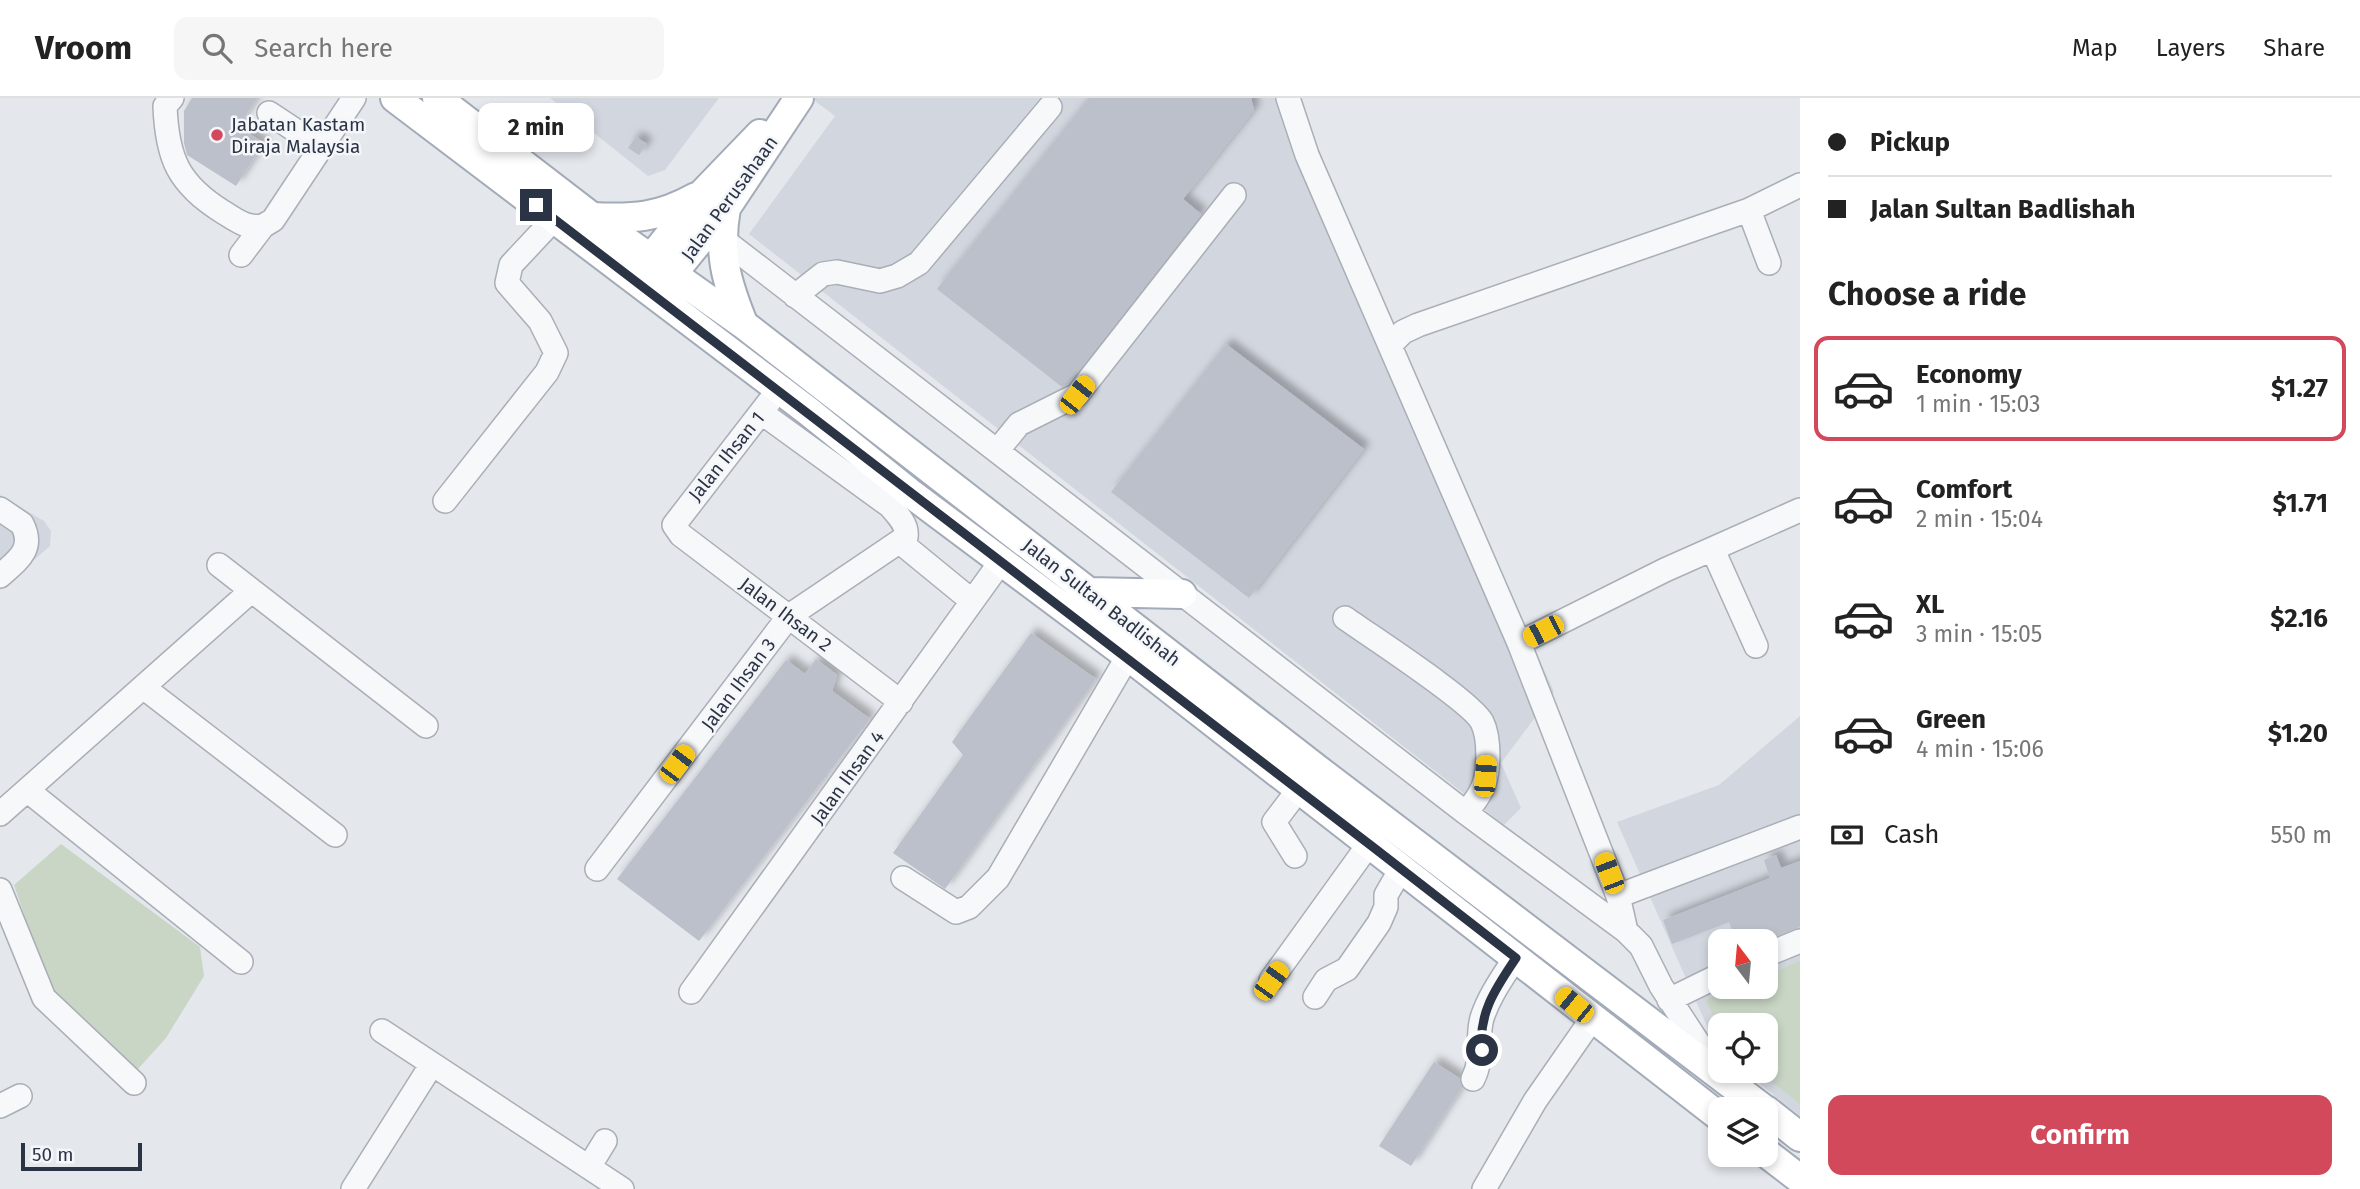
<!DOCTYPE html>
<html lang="en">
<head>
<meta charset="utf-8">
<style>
	:root { --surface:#fff; --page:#f6f6f6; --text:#222; --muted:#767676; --line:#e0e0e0; --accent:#d1495b }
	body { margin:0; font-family:"Fira Sans",sans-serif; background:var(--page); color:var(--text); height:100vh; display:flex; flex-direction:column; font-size:26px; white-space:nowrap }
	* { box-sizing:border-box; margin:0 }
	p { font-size:23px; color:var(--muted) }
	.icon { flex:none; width:38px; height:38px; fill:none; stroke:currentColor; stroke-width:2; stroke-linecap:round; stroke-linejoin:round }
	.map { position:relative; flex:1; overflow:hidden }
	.side { display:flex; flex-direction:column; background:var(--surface); width:560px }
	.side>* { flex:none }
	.top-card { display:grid; align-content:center; height:154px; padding:0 28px; background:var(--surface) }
	.needle { width:46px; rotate:344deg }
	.buttons { position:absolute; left:1708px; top:831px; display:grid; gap:14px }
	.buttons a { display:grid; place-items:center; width:70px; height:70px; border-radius:14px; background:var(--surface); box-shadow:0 4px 10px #0003; font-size:35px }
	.scale { position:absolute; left:21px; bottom:18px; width:121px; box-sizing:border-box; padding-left:7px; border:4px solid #2b3445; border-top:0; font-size:19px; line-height:24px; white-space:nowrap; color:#2b3445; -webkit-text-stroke:5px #f4f6f9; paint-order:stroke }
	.end { position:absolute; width:32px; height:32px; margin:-16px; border:9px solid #2b3445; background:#fff; box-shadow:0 0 0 4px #fff }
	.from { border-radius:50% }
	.bubble { position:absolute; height:49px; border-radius:14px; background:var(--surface); box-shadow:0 4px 10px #0003; font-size:23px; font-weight:700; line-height:49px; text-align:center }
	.car { position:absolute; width:21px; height:42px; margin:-21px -10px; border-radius:9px; box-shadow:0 0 5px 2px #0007; background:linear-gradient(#f5c518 24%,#345 0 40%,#f5c518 0 76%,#345 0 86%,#f5c518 0) }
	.top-card b { display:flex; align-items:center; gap:24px; height:66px; font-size:26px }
	.top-card b+b { border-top:2px solid var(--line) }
	.top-card i { width:18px; height:18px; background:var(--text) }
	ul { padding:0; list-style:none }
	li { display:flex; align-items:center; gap:21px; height:105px; margin:0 14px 10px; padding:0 14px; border:4px solid transparent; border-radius:14px }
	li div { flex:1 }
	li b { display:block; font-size:26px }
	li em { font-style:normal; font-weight:700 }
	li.active { border-color:var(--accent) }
	li>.icon { width:63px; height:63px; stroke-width:1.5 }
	h2 { padding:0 28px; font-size:32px; line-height:84px }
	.pay { display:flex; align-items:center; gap:18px; height:77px; padding:0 28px; font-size:26px }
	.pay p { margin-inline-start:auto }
	.primary-button { display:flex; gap:14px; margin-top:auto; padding:14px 28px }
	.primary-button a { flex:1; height:80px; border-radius:14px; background:var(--accent); color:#fff; font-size:28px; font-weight:700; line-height:80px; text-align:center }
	header { display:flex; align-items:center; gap:42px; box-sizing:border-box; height:98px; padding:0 35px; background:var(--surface); border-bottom:2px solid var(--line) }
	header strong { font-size:33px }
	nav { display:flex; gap:38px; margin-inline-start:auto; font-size:24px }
	.search { width:490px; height:63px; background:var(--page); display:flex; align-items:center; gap:18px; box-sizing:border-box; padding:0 24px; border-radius:14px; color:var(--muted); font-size:26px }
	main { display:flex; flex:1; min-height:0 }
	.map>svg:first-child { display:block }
</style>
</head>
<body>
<header>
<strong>Vroom</strong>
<div class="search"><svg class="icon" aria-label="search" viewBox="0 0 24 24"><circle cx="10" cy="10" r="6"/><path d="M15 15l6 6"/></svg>Search here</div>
<nav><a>Map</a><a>Layers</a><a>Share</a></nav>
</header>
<main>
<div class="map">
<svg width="1800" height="1091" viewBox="0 0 1800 1091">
	<defs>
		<filter id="shadow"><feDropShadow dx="6" dy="-6" stdDeviation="3.5" flood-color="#0004"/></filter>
	</defs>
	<rect width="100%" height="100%" fill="#e4e7ec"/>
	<path fill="#d2d6de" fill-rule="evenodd" d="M550 0H719L665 72 648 78Z
		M811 0H1289L1554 594 1501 665 1521 710 1504 727 749 136 835 18Z
		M0 397 44 423 51 433 50 448 0 492Z
		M1800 618V1018L1744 973H1766V928H1720V955L1718 953 1617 724 1719 687ZM1720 844H1766V889H1720Z"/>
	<path fill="#c9d6c5" d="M61 746 200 849 204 878 166 940 138 971 51 895 14 787Z
		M1800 863V1006L1758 973H1766V928H1720V933L1706 902 1737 889H1766V877Z"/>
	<path fill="#bbc0ca" filter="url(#shadow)" d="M192 0H257L238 29 264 45 236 88 187 57 184 45V13Z
		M1089 0H1251L1254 12 1183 101 1201 116 1068 286 1062 289 937 191Z
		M636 39 647 46 639 57 628 50Z
		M1226 246 1364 351 1249 500 1111 394Z
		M1031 535 1096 581 945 791 893 755 963 657 952 644Z
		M816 561 837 577 832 593 870 621 699 843 617 781 786 562 805 576Z
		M1776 757 1781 770 1800 763V829L1762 844H1737L1729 824 1672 846 1663 822 1770 780 1764 762Z
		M1434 964 1459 980 1462 989 1411 1068 1379 1048Z"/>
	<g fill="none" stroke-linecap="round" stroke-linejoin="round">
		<defs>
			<path id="minor" d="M172 0 165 8C167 60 178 86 223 114 236 122 247 131 263 128
				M1288 0 1307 57 1519 545 1618 798 1626 833
				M269 15 322 50
				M1749 112 1769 165
				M721 140 1466 715 1626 833 1641 848 1661 888 1710 963
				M241 157 263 128 273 122 354 0
				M795 198 823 176 837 174 880 183 897 178 919 165 1050 9
				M1390 247 1403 234 1418 227 1749 112 1800 87
				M769 304 674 427 681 437 901 604
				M997 353 1019 326 1077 297 1234 97
				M445 403 547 274 556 255 540 223 507 185 511 167 554 121
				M0 411 22 426C35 451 18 462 0 478
				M900 444 972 503
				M1713 452 1756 548
				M219 467 426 628
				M1345 520C1370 538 1471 603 1482 624 1490 640 1490 677 1481 693 1478 700 1471 708 1466 715
				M1519 545 1665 472 1800 412
				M143 589 335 737
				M27 692 241 864
				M0 716 251 493
				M1295 758 1274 724 1299 691
				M597 771 789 518 906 439C908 427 898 417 890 408L762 315
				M903 780 956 814 969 809 998 780 1128 558
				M0 792 44 900 134 985
				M1618 798 1800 729
				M1766 857 1800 843
				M1271 882 1369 746
				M691 894 1002 462
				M1315 899 1326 882 1347 871 1379 825 1386 809V797L1401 771
				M1669 902 1720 877
				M382 933 622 1091
				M1473 981C1484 959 1476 941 1482 920 1489 898 1503 879 1515 860
				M0 1008 20 998
				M589 1069 605 1043
				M353 1091 432 966
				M1484 1091 1535 1003 1592 921"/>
			<path id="major" d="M395 0 808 313 910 395 1128 558 1720 1019
				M437 0 592 119 743 226 1317 671 1765 1012
				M726 110C718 155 726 183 743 225
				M592 119C634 121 658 120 696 99
				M640 174 704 94 760 36
				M661 190 726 110 799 0
				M1090 494 1182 496
				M1766 1012 1800 1039
				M1766 1055 1800 1081"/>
		</defs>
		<use href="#minor" stroke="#a9aeb7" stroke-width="26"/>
		<use href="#major" stroke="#a3abb8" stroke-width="32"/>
		<use href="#minor" stroke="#f7f8fa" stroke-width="23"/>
		<use href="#major" stroke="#fff" stroke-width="28"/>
	</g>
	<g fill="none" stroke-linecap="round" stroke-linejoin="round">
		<path stroke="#2b3445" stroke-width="9" d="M536 107C863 358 1191 607 1516 860 1496 890 1478 915 1482 952"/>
	</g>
	<circle fill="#d1495b" stroke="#f4f6f9" stroke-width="2.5" cx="217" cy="37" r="7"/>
	<g text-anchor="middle" stroke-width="5" stroke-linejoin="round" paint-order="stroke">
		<g font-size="19" fill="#2b3445" stroke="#f4f6f9" text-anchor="start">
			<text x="231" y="33">Jabatan Kastam<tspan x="231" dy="22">Diraja Malaysia</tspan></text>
		</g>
		<g font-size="19" fill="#2b3445" stroke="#f4f6f9">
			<text transform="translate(729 100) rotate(-54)" y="7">Jalan Perusahaan</text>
			<text transform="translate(726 358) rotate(-51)" y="7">Jalan Ihsan 1</text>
			<text transform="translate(1102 504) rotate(38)" y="7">Jalan Sultan Badlishah</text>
			<text transform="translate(786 516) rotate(37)" y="7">Jalan Ihsan 2</text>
			<text transform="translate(738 586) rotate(-53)" y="7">Jalan Ihsan 3</text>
			<text transform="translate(847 679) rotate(-54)" y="7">Jalan Ihsan 4</text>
		</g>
	</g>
</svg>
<div class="buttons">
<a><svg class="needle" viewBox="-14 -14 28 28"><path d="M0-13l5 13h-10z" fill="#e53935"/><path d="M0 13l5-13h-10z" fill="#767676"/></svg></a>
<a><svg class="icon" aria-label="locate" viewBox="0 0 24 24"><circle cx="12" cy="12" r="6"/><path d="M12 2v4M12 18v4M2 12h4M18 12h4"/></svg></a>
<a><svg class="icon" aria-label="layers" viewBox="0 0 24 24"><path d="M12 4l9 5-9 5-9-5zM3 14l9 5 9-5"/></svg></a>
</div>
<div class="scale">50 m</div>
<i class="end from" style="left:1482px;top:952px"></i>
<i class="end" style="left:536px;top:107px"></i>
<div class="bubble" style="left:478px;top:5px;width:116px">2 min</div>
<i class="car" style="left:1077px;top:297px;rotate:38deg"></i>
<i class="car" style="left:1543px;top:533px;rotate:243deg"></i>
<i class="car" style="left:677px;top:666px;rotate:37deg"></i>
<i class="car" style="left:1485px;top:678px;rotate:4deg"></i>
<i class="car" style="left:1609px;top:775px;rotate:339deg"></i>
<i class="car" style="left:1271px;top:883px;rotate:36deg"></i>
<i class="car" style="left:1574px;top:907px;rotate:309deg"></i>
</div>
<section class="side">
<div class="top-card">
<b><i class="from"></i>Pickup</b>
<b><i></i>Jalan Sultan Badlishah</b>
</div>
<h2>Choose a ride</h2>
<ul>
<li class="active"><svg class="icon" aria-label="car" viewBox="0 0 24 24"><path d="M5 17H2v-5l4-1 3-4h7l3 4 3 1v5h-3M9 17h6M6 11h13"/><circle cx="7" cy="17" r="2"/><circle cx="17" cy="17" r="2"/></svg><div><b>Economy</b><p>1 min · 15:03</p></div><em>$1.27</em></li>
<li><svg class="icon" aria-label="car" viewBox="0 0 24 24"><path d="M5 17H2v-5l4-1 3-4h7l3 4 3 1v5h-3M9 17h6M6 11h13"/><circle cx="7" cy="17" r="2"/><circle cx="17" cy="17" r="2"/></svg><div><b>Comfort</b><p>2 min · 15:04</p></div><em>$1.71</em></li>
<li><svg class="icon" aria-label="car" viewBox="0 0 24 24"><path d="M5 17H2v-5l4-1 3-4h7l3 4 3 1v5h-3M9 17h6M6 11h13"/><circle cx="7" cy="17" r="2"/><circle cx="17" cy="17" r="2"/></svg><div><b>XL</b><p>3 min · 15:05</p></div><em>$2.16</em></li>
<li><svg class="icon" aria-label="car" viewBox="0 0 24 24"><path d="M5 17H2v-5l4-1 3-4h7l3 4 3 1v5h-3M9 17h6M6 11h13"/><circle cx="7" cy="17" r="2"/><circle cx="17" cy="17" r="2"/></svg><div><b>Green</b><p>4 min · 15:06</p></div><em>$1.20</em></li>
</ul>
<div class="pay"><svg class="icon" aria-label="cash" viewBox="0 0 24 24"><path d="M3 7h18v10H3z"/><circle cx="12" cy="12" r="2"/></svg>Cash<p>550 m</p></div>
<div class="primary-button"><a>Confirm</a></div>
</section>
</main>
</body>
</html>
